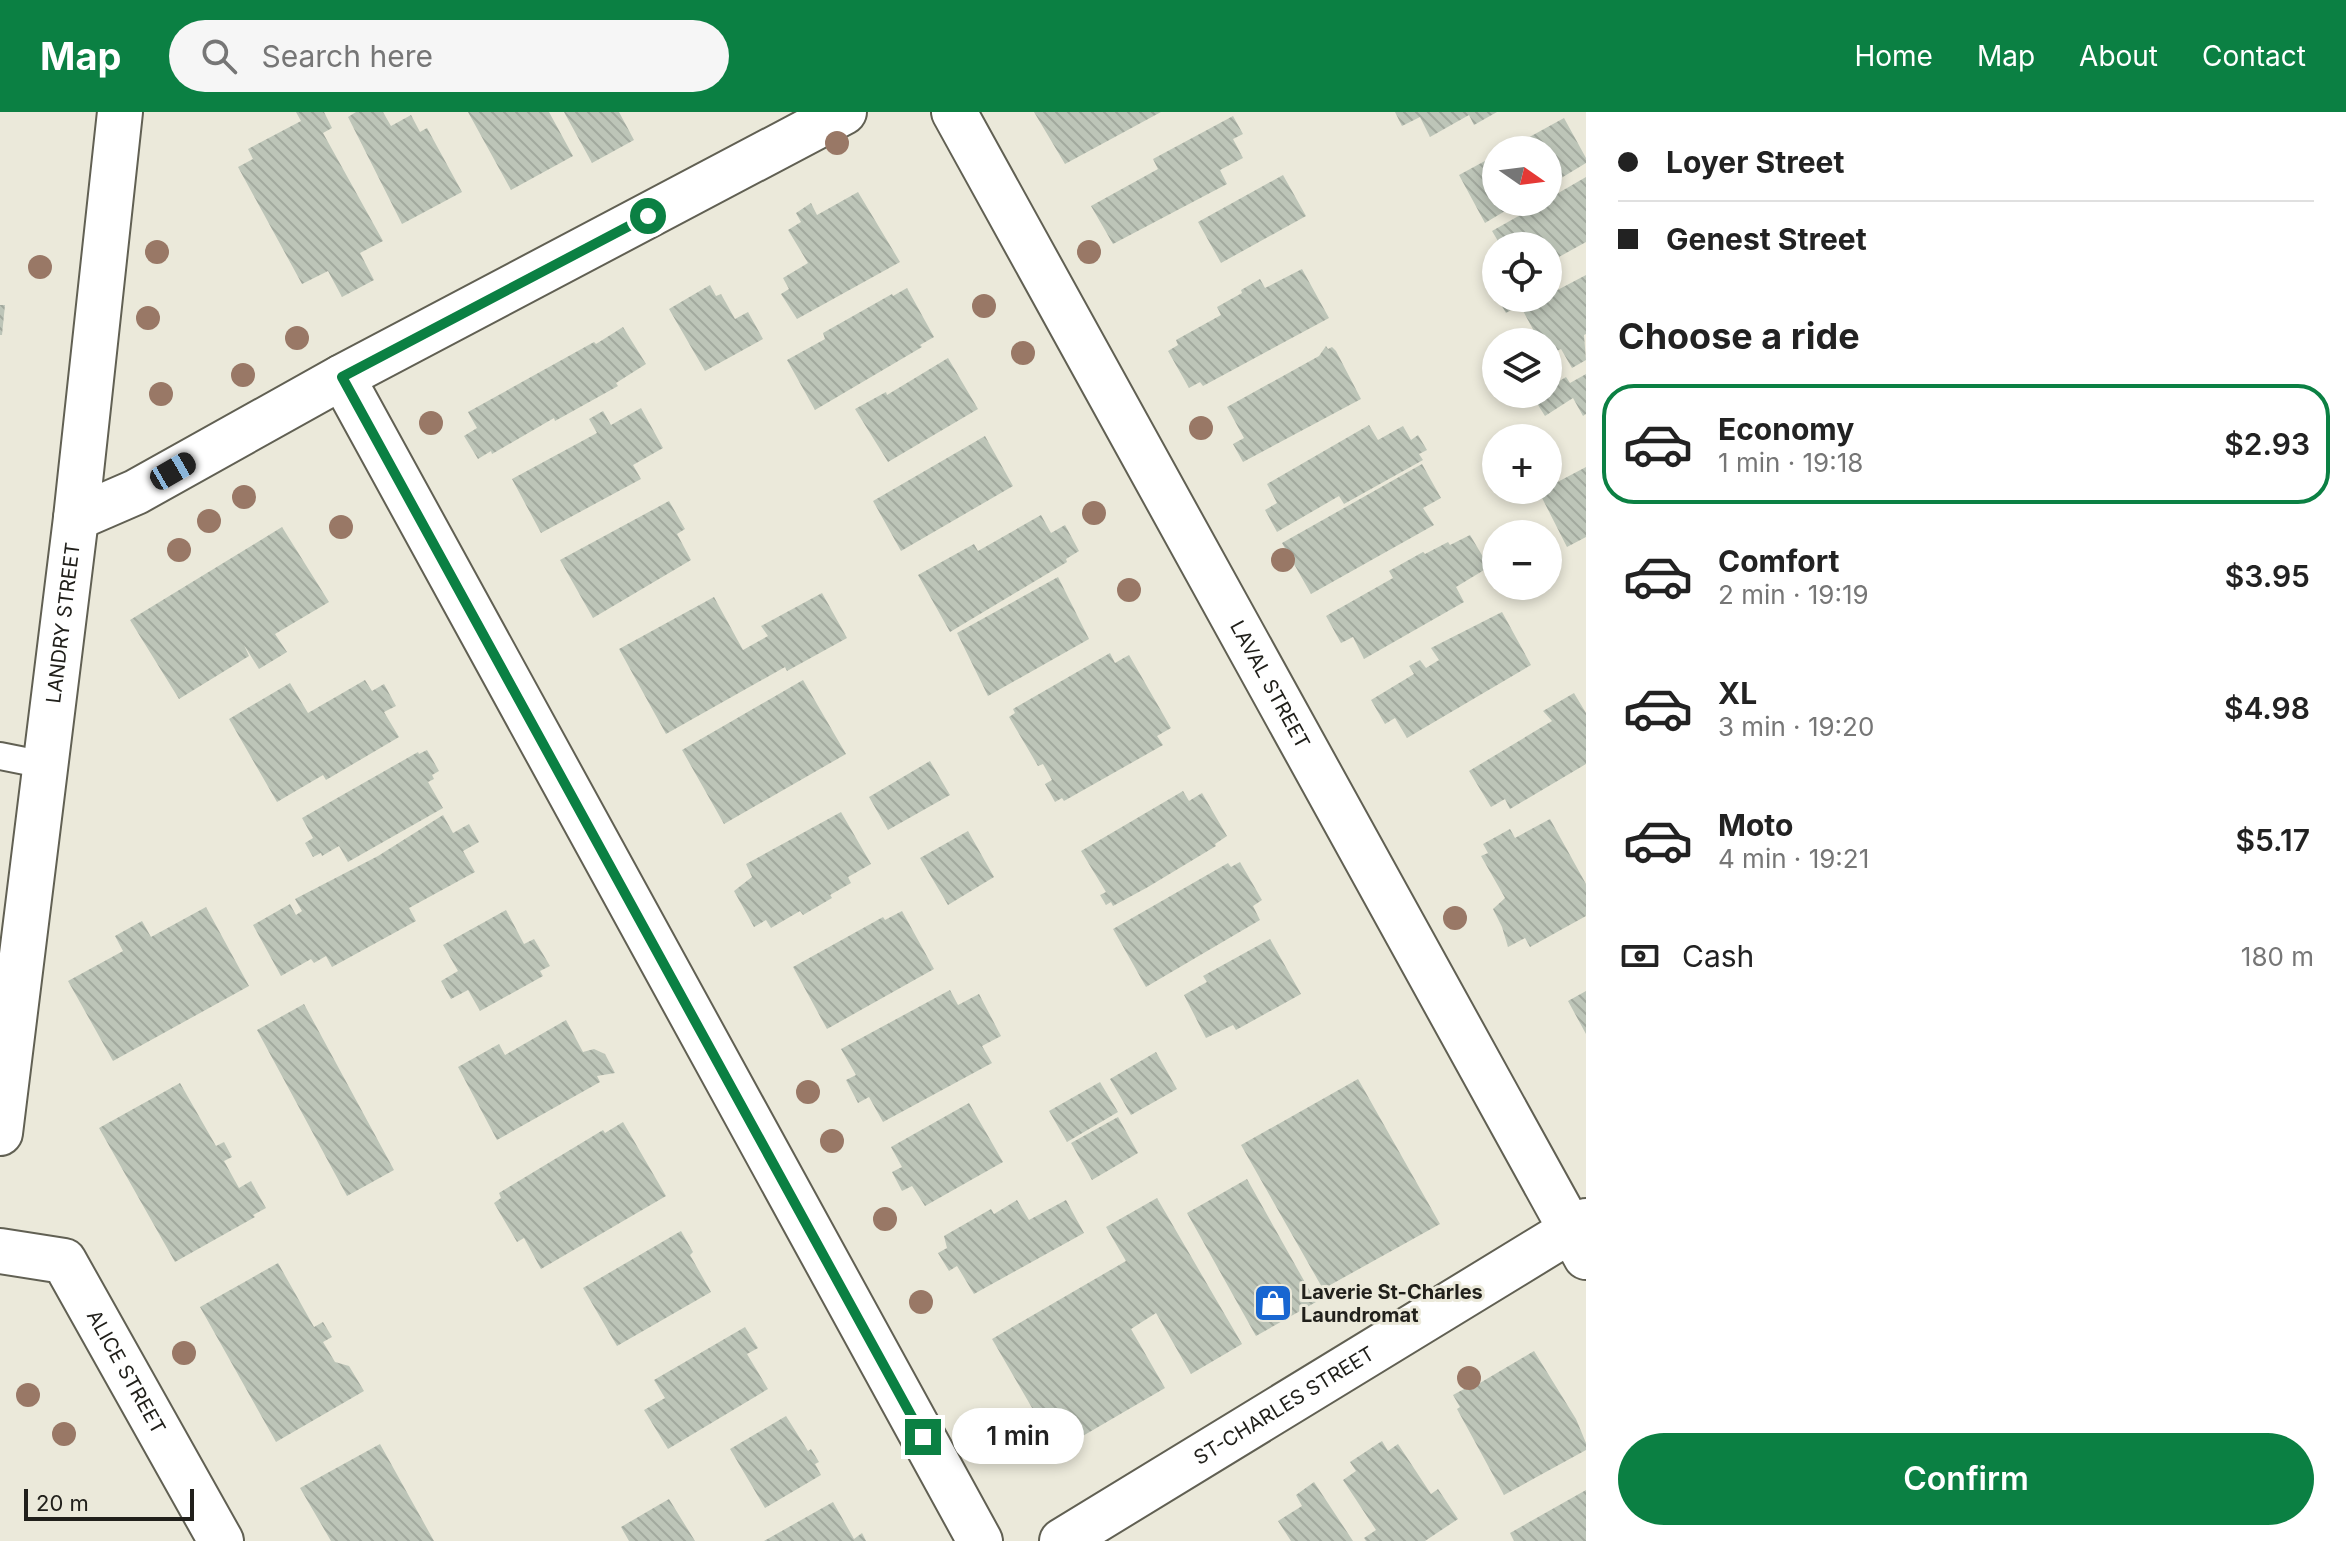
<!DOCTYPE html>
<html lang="en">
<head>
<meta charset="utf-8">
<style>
	:root { --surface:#fff; --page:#f6f6f6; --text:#222; --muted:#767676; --line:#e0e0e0; --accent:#0b8043 }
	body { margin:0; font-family:Inter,sans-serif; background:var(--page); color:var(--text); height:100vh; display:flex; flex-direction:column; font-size:30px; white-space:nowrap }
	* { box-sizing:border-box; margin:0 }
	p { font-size:26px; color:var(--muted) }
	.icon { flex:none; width:44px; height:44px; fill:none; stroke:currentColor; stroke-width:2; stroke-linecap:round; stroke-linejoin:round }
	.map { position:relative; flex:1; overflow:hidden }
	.drawer { display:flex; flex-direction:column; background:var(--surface); width:760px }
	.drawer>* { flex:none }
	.hud { display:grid; align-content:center; height:176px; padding:0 32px; background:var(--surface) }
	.needle { width:52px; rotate:104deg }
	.tools { position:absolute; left:1482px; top:24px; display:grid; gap:16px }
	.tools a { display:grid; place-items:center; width:80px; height:80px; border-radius:50%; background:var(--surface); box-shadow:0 4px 12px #0003; font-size:40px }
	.scale { position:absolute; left:24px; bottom:20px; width:170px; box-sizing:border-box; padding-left:8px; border:4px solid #21201b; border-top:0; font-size:22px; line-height:28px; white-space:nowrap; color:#21201b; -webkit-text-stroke:6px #ebe9da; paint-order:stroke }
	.end { position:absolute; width:36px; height:36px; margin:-18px; border:10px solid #0b8043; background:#fff; box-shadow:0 0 0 4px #fff }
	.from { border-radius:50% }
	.bubble { position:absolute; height:56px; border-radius:28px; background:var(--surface); box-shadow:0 4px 12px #0003; font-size:26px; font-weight:600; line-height:56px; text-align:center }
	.car { position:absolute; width:24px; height:48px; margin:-24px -12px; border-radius:10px; box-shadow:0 0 6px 2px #0007; background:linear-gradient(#222 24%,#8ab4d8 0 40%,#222 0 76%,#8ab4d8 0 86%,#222 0) }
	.hud b { display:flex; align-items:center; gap:28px; height:76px; font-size:30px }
	.hud b+b { border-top:2px solid var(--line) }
	.hud i { width:20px; height:20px; background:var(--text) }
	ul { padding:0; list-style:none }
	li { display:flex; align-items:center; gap:24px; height:120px; margin:0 16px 12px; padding:0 16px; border:4px solid transparent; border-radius:32px }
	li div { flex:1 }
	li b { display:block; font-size:30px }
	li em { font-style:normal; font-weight:600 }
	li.current { border-color:var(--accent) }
	li>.icon { width:72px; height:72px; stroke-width:1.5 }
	h2 { padding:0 32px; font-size:36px; line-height:96px }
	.pay { display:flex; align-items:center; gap:20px; height:88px; padding:0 32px; font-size:30px }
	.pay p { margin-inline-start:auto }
	.button { display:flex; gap:16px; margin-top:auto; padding:16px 32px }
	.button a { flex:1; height:92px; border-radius:48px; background:var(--accent); color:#fff; font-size:32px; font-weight:600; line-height:92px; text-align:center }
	header { display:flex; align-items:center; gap:48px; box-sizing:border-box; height:112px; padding:0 40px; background:var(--accent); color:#fff }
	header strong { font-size:38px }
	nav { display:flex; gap:44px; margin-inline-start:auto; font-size:28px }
	.search { width:560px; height:72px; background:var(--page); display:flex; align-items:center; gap:20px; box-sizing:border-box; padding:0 28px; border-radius:44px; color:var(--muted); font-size:30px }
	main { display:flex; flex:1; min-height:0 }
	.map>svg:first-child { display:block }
</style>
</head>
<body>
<header>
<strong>Map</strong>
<div class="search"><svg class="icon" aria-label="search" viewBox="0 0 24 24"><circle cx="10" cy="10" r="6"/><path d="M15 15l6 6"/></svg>Search here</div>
<nav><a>Home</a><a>Map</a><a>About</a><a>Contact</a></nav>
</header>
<main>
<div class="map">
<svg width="1586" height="1429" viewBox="0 0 1586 1429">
	<defs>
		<pattern id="building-back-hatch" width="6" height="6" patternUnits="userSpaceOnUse" patternTransform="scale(2)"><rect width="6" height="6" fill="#bdc5b8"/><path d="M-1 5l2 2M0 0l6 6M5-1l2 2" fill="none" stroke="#a2a99e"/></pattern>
	</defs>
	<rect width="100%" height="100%" fill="#ebe9da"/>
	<path fill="url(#building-back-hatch)" d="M296 0H324L332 16 323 21 383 129 360 141 374 168 342 185 328 159 302 172 238 55 253 47 248 37 301 9Z
		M356 0H383L391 14 411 3 420 20 427 16 462 80 402 112 348 5Z
		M468 0H549L573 44 511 78Z
		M564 0H619L634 28 592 51Z
		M1034 0H1161L1065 52Z
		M1395 0H1497L1474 13 1469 3 1430 25 1420 5 1402 14Z
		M1233 4 1243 22 1233 27 1243 46 1220 58 1227 72 1113 132 1091 94 1158 57 1153 47Z
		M1564 6 1586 46V51L1548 74V38H1506Z
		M1496 43V90H1520L1485 111 1459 63Z
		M1283 63 1306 104 1221 151 1198 110Z
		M1586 65V130L1548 151 1559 170 1548 176V134H1501L1492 119 1543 90H1548V87Z
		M858 80 900 150 797 207 781 182 789 177 783 166 808 151 788 118 801 110 796 101 811 91 817 103Z
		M1302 157 1329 206 1203 274 1200 270 1189 276 1168 239 1178 233 1176 228 1221 203 1217 195 1242 181 1241 178 1260 167 1265 176Z
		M1496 162V184L1486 167Z
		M1586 163V222L1584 223 1586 248 1572 256 1561 237 1548 243V230H1540L1522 197 1543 186H1548V183Z
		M710 173 716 184 721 182 735 207 748 200 763 227 705 259 669 197Z
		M907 176 934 225 920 233 922 235 815 298 787 248 825 227 823 221 892 182 893 184Z
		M1497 186H1531L1506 201Z
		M0 193H5L2 223H0Z
		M623 215 646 252 616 271 618 274 555 309 554 306 492 342 491 339 478 347 464 324 477 316 468 300 594 230 596 232Z
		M1326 234 1328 237 1332 235 1336 239 1361 287 1243 350 1233 332 1244 326 1227 295 1319 244Z
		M948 246 978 297 888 350 855 297 886 280 887 283Z
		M1586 262V302L1583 304 1573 286 1545 304 1533 285 1548 282V276L1566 265 1570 271Z
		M641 296 663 336 633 353 641 367 541 421 512 367 597 321 589 307 603 299 611 313Z
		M1369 313 1378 328 1403 314 1411 328 1418 323 1427 338 1419 342 1423 348 1344 392 1339 384 1277 420 1265 398 1277 391 1267 372Z
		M985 324 1013 374 901 439 873 389Z
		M1422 352 1441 386 1423 396 1434 413 1311 482 1282 431Z
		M1586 355V425L1567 435 1539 380 1548 378V375Z
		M669 389 685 417 677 422 691 448 593 506 560 448Z
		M1041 403 1051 421 1065 413 1079 439 1066 447 1067 450 950 520 918 463 974 432 978 439Z
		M282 415 329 490 275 522 287 540 259 557 244 533 249 544 179 587 130 508Z
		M1470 423 1489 455 1456 475 1464 490 1364 547 1353 525 1341 531 1326 504 1393 466 1389 459 1423 440 1425 442 1448 430 1450 433Z
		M1058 465 1089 527 988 584 957 521Z
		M822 481 847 526 787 559 785 555 666 622 619 537 714 485 743 538 768 524 761 514Z
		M1502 500 1531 553 1407 626 1395 606 1385 612 1371 588 1414 562 1409 554 1420 548 1426 556 1439 548 1431 536Z
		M1110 541 1115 551 1129 543 1171 616 1157 624 1163 633 1064 689 1062 686 1055 690 1045 672 1052 668 1043 652 1038 654 1009 605 1015 601 1013 597Z
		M365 568 372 579 384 572 396 594 384 600 399 625 326 668 323 663 277 690 229 607 290 571 308 601Z
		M803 568 846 642 724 712 682 638Z
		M1574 581 1586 601V652L1510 697 1505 687 1491 695 1469 659 1552 609 1543 599Z
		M427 638 439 659 432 663 434 667 428 670 443 696 348 750 339 734 322 744 321 741 313 745 305 731 313 726 302 706 418 640 419 642Z
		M930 649 950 683 888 718 869 685Z
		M1183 679 1189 689 1202 681 1227 724 1215 732 1216 734 1148 775 1113 794 1111 790 1106 793 1100 783 1106 780 1081 739Z
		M841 700 871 752 848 765 851 771 830 783 832 786 803 803 800 799 771 816 766 808 754 815 734 779 752 765 746 752Z
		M443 703 453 721 469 712 479 730 463 739 475 760 409 796 416 809 332 855 326 844 314 851 311 847 281 864 253 813 290 792 296 803 302 799 295 787 378 744Z
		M1550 707 1586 772V804L1530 835 1525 826 1508 835 1502 815 1493 797 1505 786 1481 744 1488 741 1483 732 1510 717 1515 726Z
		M968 719 994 765 948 793 920 746Z
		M1240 750 1262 788 1253 794 1260 808 1146 875 1113 817 1228 751 1231 755Z
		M206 795 249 874 113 949 68 869 123 839 115 824 142 809 151 825Z
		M506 798 524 832 534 827 550 854 540 859 543 864 480 899 468 878 451 887 441 869 458 859 443 833Z
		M902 799 934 857 827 917 793 855 883 805 885 808Z
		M1270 827 1301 882 1236 918 1233 913 1206 926 1184 883 1207 870 1203 864Z
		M950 878 958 893 979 882 1001 924 982 934 992 951 883 1010 869 985 858 991 846 968 856 963 841 937Z
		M1586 879V922L1568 889Z
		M304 892 394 1058 347 1084 257 918Z
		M566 908 583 940 594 937 605 942 615 961 597 964 600 970 497 1028 458 955 499 932 505 943Z
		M1156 940 1177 977 1131 1003 1110 967Z
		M1358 967 1440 1112 1323 1177 1241 1033Z
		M1100 970 1118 1000 1067 1030 1049 999Z
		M180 971 216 1034 224 1030 232 1045 224 1049 239 1076 251 1069 266 1096 253 1103 255 1105 175 1150 99 1016Z
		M969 991 1003 1050 925 1094 912 1074 902 1079 892 1060 902 1055 891 1035Z
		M1118 1005 1138 1041 1092 1068 1071 1031Z
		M623 1010 666 1084 541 1157 524 1126 517 1130 494 1091 501 1086 499 1081 603 1018 605 1021Z
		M1247 1067 1316 1190 1256 1224 1187 1101Z
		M1157 1086 1242 1232 1191 1262 1156 1201 1131 1217 1165 1276 1057 1339 992 1227 1126 1149 1106 1115Z
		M1017 1088 1029 1108 1066 1088 1084 1121 974 1182 957 1154 949 1159 938 1141 947 1136 944 1124 991 1097 994 1102Z
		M681 1119 693 1140 690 1143 711 1180 617 1234 583 1176Z
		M278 1151 314 1215 323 1210 332 1225 323 1230 335 1250 349 1254 364 1279 276 1330 200 1195Z
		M745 1215 758 1236 747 1242 768 1277 668 1337 644 1298 665 1286 654 1268Z
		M1534 1239 1576 1307 1586 1331V1338L1504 1383 1457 1297 1460 1295 1453 1283 1466 1276 1468 1278Z
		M786 1304 808 1339 811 1337 819 1350 815 1352 821 1363 765 1396 730 1337Z
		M1382 1329 1388 1339 1398 1332 1431 1382 1438 1377 1458 1407 1425 1429H1366L1364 1426 1376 1418 1343 1368 1356 1359 1350 1350Z
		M380 1332 434 1429H331L300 1376Z
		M1314 1370 1353 1429H1291L1278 1409 1302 1394 1296 1383Z
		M1586 1378V1429H1514L1510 1421Z
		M669 1387 695 1429H629L621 1415Z
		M833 1390 854 1427 862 1421 866 1429H764Z"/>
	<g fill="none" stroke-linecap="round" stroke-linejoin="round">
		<defs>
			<path id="service" d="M0 644 45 653"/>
			<g id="minor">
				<path id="s1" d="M954 0 1586 1145"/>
				<path d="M342 265 980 1429"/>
				<path d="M76 406 136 380 342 265 844 0"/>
				<path id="s2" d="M0 1021 76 406 120 0"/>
				<path id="s3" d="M0 1139 64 1149 221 1429"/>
				<path id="s4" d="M1062 1429 1586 1109"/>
			</g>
		</defs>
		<use href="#service" stroke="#616053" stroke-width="30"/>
		<use href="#minor" stroke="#616053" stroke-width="48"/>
		<use href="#service" stroke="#fff" stroke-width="26"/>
		<use href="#minor" stroke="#fff" stroke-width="44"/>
	</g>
	<g fill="#997866">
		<circle cx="837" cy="31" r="12"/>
		<circle cx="157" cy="140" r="12"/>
		<circle cx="1089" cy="140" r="12"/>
		<circle cx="40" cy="155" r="12"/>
		<circle cx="984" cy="194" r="12"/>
		<circle cx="148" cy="206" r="12"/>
		<circle cx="297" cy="226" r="12"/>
		<circle cx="1023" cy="241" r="12"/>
		<circle cx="243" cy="263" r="12"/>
		<circle cx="161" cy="282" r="12"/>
		<circle cx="431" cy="311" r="12"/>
		<circle cx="1201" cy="316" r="12"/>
		<circle cx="244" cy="385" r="12"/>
		<circle cx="1094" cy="401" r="12"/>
		<circle cx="209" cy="409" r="12"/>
		<circle cx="341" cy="415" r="12"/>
		<circle cx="179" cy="438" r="12"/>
		<circle cx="1283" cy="448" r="12"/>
		<circle cx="1129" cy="478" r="12"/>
		<circle cx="1455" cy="806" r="12"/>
		<circle cx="808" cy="980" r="12"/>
		<circle cx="832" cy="1029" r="12"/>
		<circle cx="885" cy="1107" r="12"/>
		<circle cx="921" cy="1190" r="12"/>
		<circle cx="184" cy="1241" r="12"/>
		<circle cx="1469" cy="1266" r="12"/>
		<circle cx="28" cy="1283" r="12"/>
		<circle cx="64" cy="1322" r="12"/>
	</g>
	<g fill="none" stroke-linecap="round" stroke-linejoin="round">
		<path stroke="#0b8043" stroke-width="10" d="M648 104 342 265 923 1325"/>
	</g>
	<defs>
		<symbol id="shop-square" viewBox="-11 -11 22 22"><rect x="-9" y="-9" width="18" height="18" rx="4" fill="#1866d1" stroke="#ebe9da"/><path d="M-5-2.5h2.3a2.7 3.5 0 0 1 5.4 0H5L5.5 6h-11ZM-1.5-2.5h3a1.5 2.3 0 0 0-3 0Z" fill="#fff"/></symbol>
	</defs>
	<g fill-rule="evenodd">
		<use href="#shop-square" x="1251" y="1169" width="44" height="44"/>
	</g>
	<g text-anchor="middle" stroke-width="6" stroke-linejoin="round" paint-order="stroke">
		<g font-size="20" fill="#21201b" stroke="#ebe9da">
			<text dy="7" stroke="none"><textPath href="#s2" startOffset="514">LANDRY STREET</textPath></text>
			<text dy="7" stroke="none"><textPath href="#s1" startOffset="654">LAVAL STREET</textPath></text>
			<text dy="7" stroke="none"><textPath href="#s3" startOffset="192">ALICE STREET</textPath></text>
			<text dy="7" stroke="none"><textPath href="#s4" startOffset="260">ST-CHARLES STREET</textPath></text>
		</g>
		<g font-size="20" font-weight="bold" fill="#21201b" stroke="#ebe9da" text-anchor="start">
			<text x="1301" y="1187">Laverie St-Charles<tspan x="1301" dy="23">Laundromat</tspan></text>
		</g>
	</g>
</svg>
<div class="tools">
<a><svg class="needle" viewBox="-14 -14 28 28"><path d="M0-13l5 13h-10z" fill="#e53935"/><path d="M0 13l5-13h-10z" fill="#767676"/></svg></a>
<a><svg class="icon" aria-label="locate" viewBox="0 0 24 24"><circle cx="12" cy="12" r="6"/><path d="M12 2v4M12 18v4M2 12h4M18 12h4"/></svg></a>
<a><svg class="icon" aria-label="layers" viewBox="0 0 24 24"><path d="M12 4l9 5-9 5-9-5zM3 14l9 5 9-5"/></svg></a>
<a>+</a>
<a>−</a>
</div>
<div class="scale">20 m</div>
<i class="end from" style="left:648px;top:104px"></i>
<i class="end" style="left:923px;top:1325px"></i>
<div class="bubble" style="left:952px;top:1296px;width:132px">1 min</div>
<i class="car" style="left:173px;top:359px;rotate:60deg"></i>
</div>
<section class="drawer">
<div class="hud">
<b><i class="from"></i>Loyer Street</b>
<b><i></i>Genest Street</b>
</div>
<h2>Choose a ride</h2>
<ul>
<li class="current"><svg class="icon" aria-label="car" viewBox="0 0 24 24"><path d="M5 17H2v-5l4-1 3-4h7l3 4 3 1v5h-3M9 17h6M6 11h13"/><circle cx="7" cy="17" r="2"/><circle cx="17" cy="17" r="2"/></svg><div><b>Economy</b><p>1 min · 19:18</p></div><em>$2.93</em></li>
<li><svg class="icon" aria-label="car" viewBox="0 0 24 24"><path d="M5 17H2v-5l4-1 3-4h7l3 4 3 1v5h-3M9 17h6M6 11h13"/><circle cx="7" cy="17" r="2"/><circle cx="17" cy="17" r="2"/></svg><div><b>Comfort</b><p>2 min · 19:19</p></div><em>$3.95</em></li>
<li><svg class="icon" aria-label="car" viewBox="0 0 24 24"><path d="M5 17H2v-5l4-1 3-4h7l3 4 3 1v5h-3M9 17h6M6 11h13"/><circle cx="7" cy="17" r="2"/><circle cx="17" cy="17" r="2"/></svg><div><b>XL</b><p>3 min · 19:20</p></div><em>$4.98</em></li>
<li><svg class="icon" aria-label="car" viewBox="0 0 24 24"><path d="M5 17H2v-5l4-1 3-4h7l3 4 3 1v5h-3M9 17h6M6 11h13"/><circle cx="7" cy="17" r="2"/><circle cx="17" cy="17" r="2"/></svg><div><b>Moto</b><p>4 min · 19:21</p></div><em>$5.17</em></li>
</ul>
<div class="pay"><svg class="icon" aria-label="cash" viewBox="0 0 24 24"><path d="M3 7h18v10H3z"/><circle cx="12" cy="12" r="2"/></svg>Cash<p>180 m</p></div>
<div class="button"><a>Confirm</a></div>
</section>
</main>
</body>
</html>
